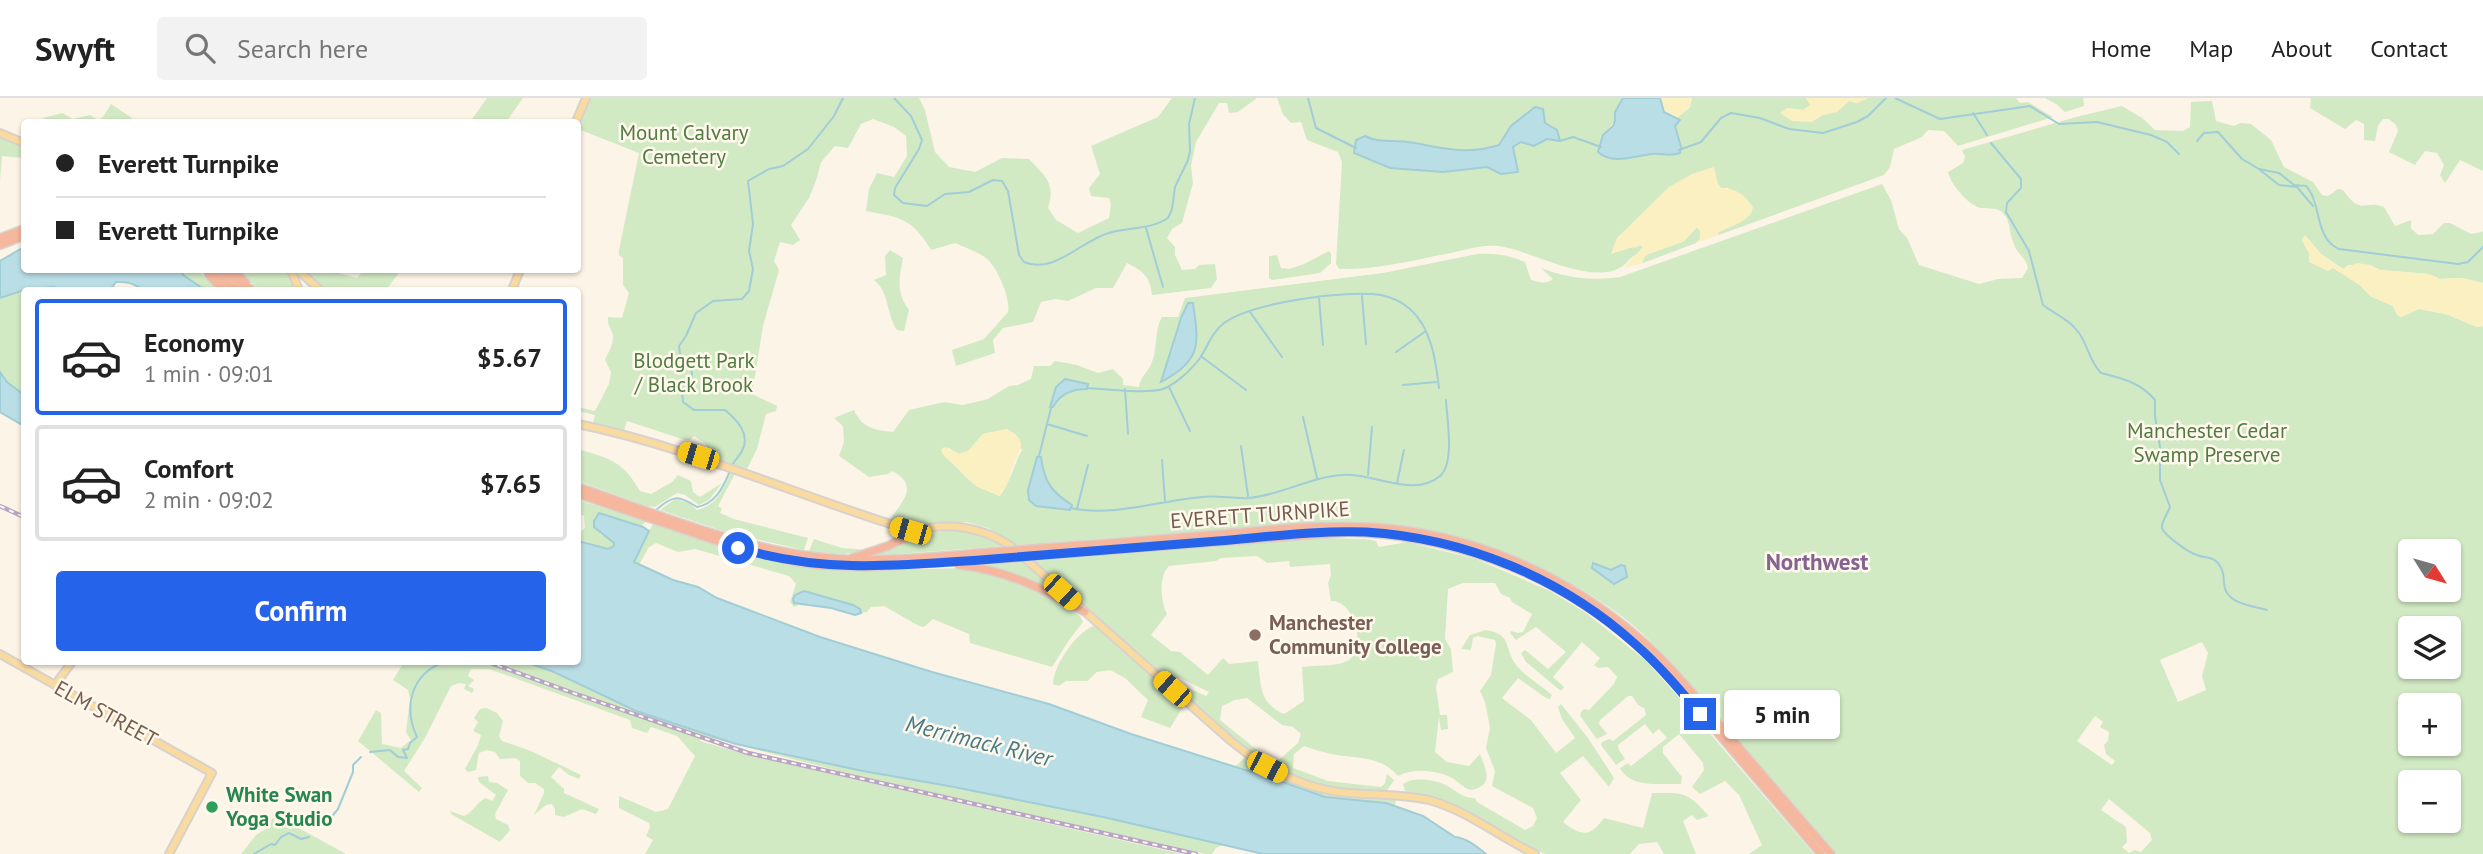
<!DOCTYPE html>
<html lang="en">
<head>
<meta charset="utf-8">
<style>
	:root { --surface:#fff; --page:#f2f2f2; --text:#222; --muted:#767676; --line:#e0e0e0; --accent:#2563eb }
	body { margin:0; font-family:"PT Sans",sans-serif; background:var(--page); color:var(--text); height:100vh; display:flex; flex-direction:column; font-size:26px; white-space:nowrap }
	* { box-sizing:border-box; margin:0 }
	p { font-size:23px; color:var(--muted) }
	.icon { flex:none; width:38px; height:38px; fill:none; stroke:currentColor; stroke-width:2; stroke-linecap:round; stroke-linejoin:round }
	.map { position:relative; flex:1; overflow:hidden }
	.side { position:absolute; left:21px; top:189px; width:560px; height:378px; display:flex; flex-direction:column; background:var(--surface); border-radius:7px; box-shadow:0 2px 5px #0004 }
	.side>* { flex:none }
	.top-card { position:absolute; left:21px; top:21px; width:560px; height:154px; border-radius:7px; box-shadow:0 2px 5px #0004; display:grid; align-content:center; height:154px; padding:0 35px; background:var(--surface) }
	.needle { width:46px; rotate:127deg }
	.controls { position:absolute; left:2398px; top:441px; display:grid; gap:14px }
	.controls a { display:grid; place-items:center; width:63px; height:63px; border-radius:7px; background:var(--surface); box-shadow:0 2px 5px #0004; font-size:35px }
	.end { position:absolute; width:32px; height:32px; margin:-16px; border:9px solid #2563eb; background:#fff; box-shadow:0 0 0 4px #fff }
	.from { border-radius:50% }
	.bubble { position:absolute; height:49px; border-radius:7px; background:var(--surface); box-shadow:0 2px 5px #0004; font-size:23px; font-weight:800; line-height:49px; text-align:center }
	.car { position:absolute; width:21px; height:42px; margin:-21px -10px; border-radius:9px; box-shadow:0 0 5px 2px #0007; background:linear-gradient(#f5c518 24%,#345 0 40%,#f5c518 0 76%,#345 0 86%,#f5c518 0) }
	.top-card b { display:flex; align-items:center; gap:24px; height:66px; font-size:26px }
	.top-card b+b { border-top:2px solid var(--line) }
	.top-card i { width:18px; height:18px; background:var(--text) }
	ul { padding:12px 0 0; list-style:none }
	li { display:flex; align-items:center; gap:21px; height:116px; margin:0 14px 10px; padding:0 21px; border:4px solid var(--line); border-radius:7px }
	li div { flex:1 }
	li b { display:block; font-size:26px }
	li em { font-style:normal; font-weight:800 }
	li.active { border-color:var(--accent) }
	li>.icon { width:63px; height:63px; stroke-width:1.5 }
	.action { display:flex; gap:14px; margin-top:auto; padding:14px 35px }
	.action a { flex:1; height:80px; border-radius:7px; background:var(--accent); color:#fff; font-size:28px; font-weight:800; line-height:80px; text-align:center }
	header { display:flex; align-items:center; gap:42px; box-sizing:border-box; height:98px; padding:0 35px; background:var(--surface); border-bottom:2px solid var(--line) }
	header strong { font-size:33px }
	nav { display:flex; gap:38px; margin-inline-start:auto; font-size:24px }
	.search { width:490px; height:63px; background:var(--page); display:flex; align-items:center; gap:18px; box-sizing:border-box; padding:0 24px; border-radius:7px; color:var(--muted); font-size:26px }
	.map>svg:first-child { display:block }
</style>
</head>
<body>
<header>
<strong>Swyft</strong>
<div class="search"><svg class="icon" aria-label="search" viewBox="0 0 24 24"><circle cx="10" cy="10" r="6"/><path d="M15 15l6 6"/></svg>Search here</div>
<nav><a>Home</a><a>Map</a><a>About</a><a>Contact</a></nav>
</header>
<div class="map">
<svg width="2483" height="756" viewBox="0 0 2483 756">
	<rect width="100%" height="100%" fill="#fcf4e6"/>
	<path fill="#d2eac4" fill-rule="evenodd" d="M487 0H523L506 24H470Z
		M591 0H919L925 12 935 54 949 69 975 74 1002 60 1029 61C1045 78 1056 85 1048 110L1056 122 1078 135 1109 120 1111 106 1109 100 1091 98 1089 90 1100 76 1091 48 1158 19 1172 0H1257L1238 14 1229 15 1227 5H1219L1196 44 1191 68 1193 85 1182 125 1172 131 1167 140 1175 149V157L1182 172 1195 171 1199 167 1215 166 1217 181 1211 190 1152 197C1150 178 1143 173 1127 165L1113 190H1096L1068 203 1055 201 1041 204 1033 224 1003 230 993 242 995 255 956 268 952 252 984 241 1008 214C1011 201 997 169 987 161 979 154 965 150 955 145L931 152C913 121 900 119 866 113L869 91 877 75 894 79 907 58 906 38 894 29 873 21 861 26 848 50 835 48 821 64 816 83 809 100 791 127 800 142 793 147 780 144 774 163 779 172 763 228 752 296 777 308 776 313 766 316 757 351 747 371 712 359 705 345 694 338 690 342H685L627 323 624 333 593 325 595 317 578 313V309L595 313 609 286 611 274 605 262C608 255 614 246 613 237 611 229 607 228 608 219L622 220 629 195 623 187V160L619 157V152L639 55 578 31Z
		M1277 0H1623C1617 14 1615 26 1603 37L1639 58 1680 55 1675 28 1680 22 1677 20 1690 9 1692 0H1806L1811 7 1803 12 1787 10C1814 15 1827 23 1849 3L1857 5 1868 0H2016L2020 5 2028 4 2053 19 1958 48 1944 33 1928 32 1922 39 1894 51 1890 69 1884 77 1719 137 1717 135 1750 117 1753 109 1728 90H1721L1718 86 1632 151 1640 147 1643 149C1640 156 1633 157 1628 163 1601 195 1530 151 1498 148 1480 146 1462 153 1445 156 1411 163 1374 172 1339 171L1336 166 1342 64 1338 54 1307 42 1301 24 1291 25 1283 16Z
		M2045 0H2083L2084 8 2065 14 2056 6Z
		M2311 0H2483V73L2460 62 2445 85 2440 77 2444 67 2437 55 2425 53 2415 67 2389 54 2398 33 2396 27 2389 21H2383L2378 28 2375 43 2364 42V26L2356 22 2345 31 2310 10Z
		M2212 3 2216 23 2234 28 2240 25 2251 26 2271 42 2284 69 2313 84 2322 97 2328 98 2338 91 2343 92C2362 119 2363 101 2384 109L2395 128 2411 122V130L2418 137 2433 136 2444 125H2450L2471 136 2482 134 2483 132V185L2462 180 2440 181 2429 176 2380 172 2370 167H2349L2343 171 2321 156 2305 138 2302 142 2309 155 2358 185 2370 198 2393 208 2397 216 2401 219 2419 211 2446 216 2477 229 2483 228V756H1837C1795 708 1753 659 1711 611 1683 578 1654 542 1619 516 1533 454 1440 425 1335 423L1018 447 988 430 967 424 936 425 917 431 890 422C901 404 921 388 892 373L888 376 869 379 839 358 844 344 843 328 834 320 854 312C862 330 874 332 893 334L909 312 944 304 963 307 988 301 1009 288 1018 287 1031 281 1034 268H1050L1055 263 1077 267 1098 275 1113 271 1123 281V287L1139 289C1140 279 1149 273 1152 264 1158 249 1154 233 1162 219H1178L1185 200 1383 175 1477 156C1496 155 1508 157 1525 164L1531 182C1539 184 1546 187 1553 181L1541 170C1567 180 1591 183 1620 179L1882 86 1891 102 1899 131 1907 140 1919 167 1979 186 1998 181 2022 180 2028 170C2026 160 2017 156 2014 146 2009 136 2011 123 2003 115 1997 109 1989 111 1981 110 1968 107 1951 87 1948 74L1963 65 1965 59 1962 52 2076 19 2122 8 2142 20 2155 32 2183 33 2190 29 2191 4ZM1007 331 1022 352C1013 368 1011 384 999 398 966 382 965 383 947 349L959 356 968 353 983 336ZM2410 453H2448V492H2410ZM2410 530H2448V569H2410ZM2202 544 2208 555 2202 578 2206 592 2178 604 2160 562ZM2410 607H2448V646H2410ZM2095 618 2103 624 2100 629 2109 634 2108 643 2104 647 2106 656 2115 663 2112 667 2077 643ZM2410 684H2448V723H2410ZM2109 701 2150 735 2152 742 2141 754 2135 752 2129 755 2122 749 2127 744 2126 729 2101 712Z
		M111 6 132 20 131 24H50L43 20 62 15 73 21 90 17 98 22 103 19Z
		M0 39 24 50V60L2 58 0 83Z
		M1697 129 1700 133V141L1696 145 1643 165 1642 163 1646 157 1684 143Z
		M890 152 903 160C899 180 896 195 909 212L904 233 897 232C886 216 890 195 874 182L886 177 885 158Z
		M1329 153 1331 156V165L1320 175 1272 182 1269 180V158L1277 157 1281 170 1289 171 1304 166Z
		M181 172H197L219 192H205L183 177Z
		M235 172H287L294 181 296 192H260Z
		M302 172H334L338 175 357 180 364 172H401L386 192H325Z
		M24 193V297L7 284 0 274V200Z
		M578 351C609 360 623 363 640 393L651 396 672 384 678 377 691 383 693 394 700 399 722 385 709 402 699 407 685 397 677 395 655 409 647 408 578 383Z
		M732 373 736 374 718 408 722 411 720 415 734 421 808 440 804 452 729 435 660 412 675 401 689 405 697 412C718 407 723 391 732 373Z
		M578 402 646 423 640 430 599 415 600 436 610 441 615 448 608 451 578 443V436L585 430 584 418 578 415Z
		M653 426 746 457 783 465 852 473 962 470 997 477 1061 504 1080 518 1083 524 1069 542 1052 569 970 545 969 536 933 521 924 529 919 528 884 508 871 509 867 514 861 515 860 511 853 507 804 493 795 497 793 501 798 507 794 509 790 504 796 486 789 478 695 451 678 454 656 445 649 449 639 467 634 464 635 459Z
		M950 432 983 437 1004 448 871 458 917 437Z
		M1322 440 1366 441 1376 443 1379 449 1407 444 1476 461 1550 493 1586 515 1645 562 1674 594 1814 756H1749L1762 747 1739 697 1725 683 1700 696 1692 689 1704 672 1703 665 1679 636 1663 649V655L1682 679 1681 686C1660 685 1631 691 1620 670L1628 665 1631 668 1667 640 1659 631 1653 636 1645 626 1618 647 1619 652 1625 661 1616 667 1601 647 1602 644 1609 641 1613 643 1646 617 1644 610 1638 607 1632 598H1628L1600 622 1599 626 1607 636 1597 641 1580 618 1581 614 1584 611 1589 612 1614 586 1617 579 1608 569 1598 570 1594 567 1600 560 1582 544 1553 579 1564 589 1561 593 1526 564 1521 555 1525 552 1548 571 1566 554 1536 529 1516 542 1510 535 1511 533 1518 535 1523 534 1532 516 1512 504 1510 500 1501 496 1495 485H1463L1448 491 1445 541 1451 551 1453 574 1438 581 1436 589 1440 617H1447L1448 631 1441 632 1439 619 1435 654 1447 664 1469 668 1480 656C1486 672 1495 688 1470 692 1462 689 1458 683 1450 679 1434 672 1414 670 1398 678 1380 657 1356 661 1331 656 1322 654 1313 651 1304 648L1294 656 1293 670 1328 683 1381 689 1385 685 1387 676 1394 682 1386 694C1365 692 1342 692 1321 687 1270 675 1213 632 1179 592L1184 588 1206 598 1209 594 1180 580H1166L1032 462ZM1257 458 1267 465 1289 463 1290 469 1330 466 1331 477 1328 485 1331 503C1355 502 1368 552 1347 563 1335 569 1315 567 1302 569L1304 603 1284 616C1259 605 1261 587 1258 563L1229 566 1223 560 1208 577 1180 554 1171 553 1151 537 1167 516C1161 504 1158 478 1169 468L1216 463 1221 460ZM1247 600 1282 627 1293 629 1301 636 1298 645 1274 666 1220 622 1222 608 1235 602Z
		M814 441 842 450 870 452 844 456 809 453Z
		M1022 462 1068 501 974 467V465Z
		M1093 528 1097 529 1185 606 1170 630 1141 619 1148 602 1125 580 1110 572 1097 574 1087 583H1066L1059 588 1053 586C1054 567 1074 537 1093 528Z
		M1486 532C1514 537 1503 551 1517 568 1526 579 1541 587 1552 597L1550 601 1546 600 1518 580 1502 600 1531 622 1556 655 1575 640 1562 621 1558 609 1561 606 1588 640 1614 680 1609 689 1583 658 1560 675 1581 702 1563 724C1582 738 1589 740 1604 720L1643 730 1652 695C1685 695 1686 693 1709 718L1697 722 1692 717 1683 723 1696 756H1664L1657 744 1639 746 1630 756H1545L1529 749 1445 703 1405 693 1403 686C1412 679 1432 681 1443 686 1456 691 1460 700 1475 700L1477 704 1525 732 1533 728 1537 720 1533 710 1492 688 1495 673 1486 650 1490 630 1485 604 1480 593 1491 577 1496 546 1495 542 1477 538 1473 540 1471 552 1461 551 1470 537Z
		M404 564H526L554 574 636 613 736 646 863 673 1025 703 1225 746 1216 750 1212 756H1205L851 676 703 638 700 643 748 657 1182 756H645L653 742 646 738 650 729 649 725 619 710V698L656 714 668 711 695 658 677 638 651 629 647 635 632 630 630 622 489 571H471L468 578 474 582 468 588 474 591 472 595 464 591 466 586 459 585 451 588 425 640 404 673 422 690 419 694 358 643 376 612 381 615 382 646 401 650 411 642 406 634 410 601 408 592 393 582Z
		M486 610 497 615 503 623 499 638 502 643 531 653 581 677 579 681 569 677 559 669 551 679 564 691V695L599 711 596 716 582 711 564 719 555 717V711L552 706 546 707 534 717 544 695V691L535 685H528L520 678V663L515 660 500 661 495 654 487 652 479 655 476 672 468 674 465 671 478 647 481 637 473 633 478 624 474 620 480 611Z
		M1246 658C1295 692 1338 698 1396 701L1395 708 1386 705 1325 699 1235 669Z
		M488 678 489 684 497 685 508 692 495 716 496 721 508 727 510 732 500 744 451 716 450 713 464 718C474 714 476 704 486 700L492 703 496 697 479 684 478 679Z
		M275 717 346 756H241L256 737 266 731Z"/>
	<path fill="#fbf0c1" d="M1660 0H1692L1690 9 1677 20 1664 14Z
		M1806 0H1868L1857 5 1849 3 1837 14 1823 17 1812 24 1792 23 1780 15 1787 10 1803 12 1810 7Z
		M1714 69 1718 86 1721 90C1737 91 1744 96 1753 109 1748 126 1731 127 1718 135L1719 137 1696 145 1700 141V133L1697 129 1684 143 1646 157 1642 163 1643 165 1624 170 1643 149 1640 147 1611 156 1617 140 1669 89 1692 76Z
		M2305 137 2321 156 2342 171 2357 165 2370 167 2380 172 2429 176 2440 181 2462 180 2483 185V228L2477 229 2446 216 2419 211 2401 219 2397 217 2393 208 2370 198 2364 190 2333 170 2328 173 2309 164V155L2302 142Z
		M1007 331C1033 345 1016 354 1011 373 1008 384 1007 389 1000 398L977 389 943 357 941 352 944 349 960 356 968 353 983 336Z"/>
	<path fill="#badee6" stroke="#a1cdd7" stroke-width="2" d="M1623 0H1660L1664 14 1680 22 1675 28 1681 49 1680 55C1669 59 1662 55 1652 56 1635 58 1612 67 1598 54L1603 37 1613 28 1615 22V14Z
		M1535 9 1543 11 1545 25 1557 32 1560 43 1547 41 1534 48 1521 44 1513 49 1518 74 1501 76 1487 69 1443 74 1390 70 1354 55 1356 42 1365 38C1378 45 1393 42 1408 44 1441 49 1465 58 1499 47L1511 28Z
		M24 149V172H181L183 177 205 192C191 193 160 196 148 192 134 189 134 183 116 184L110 192H62L53 189 24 192 0 200V163Z
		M1188 205H1193C1199 248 1202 261 1161 284L1181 220Z
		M0 274 7 284 24 297V328L0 314Z
		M1065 281 1088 286 1087 291C1072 291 1060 296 1053 309H1050L1056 289Z
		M1037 359H1041C1044 383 1051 394 1072 407L1070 412 1036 408 1029 402 1028 392Z
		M599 415 643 429 649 433 634 464 673 482 698 489 717 500 820 539 932 574 1049 606 1131 636 1280 683 1325 699 1386 705 1423 718 1455 739C1467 740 1477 749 1486 756H1263L1103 719 954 689 863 673 736 646 636 613 554 574 526 564H578V443L608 451 614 448V445L594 429V423Z
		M1593 465 1611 472 1621 467 1625 468 1627 479 1614 486 1592 470Z
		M804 493 853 507 860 511 861 515 855 517 831 510 794 505 793 501 795 497Z"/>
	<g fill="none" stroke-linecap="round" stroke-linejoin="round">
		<path stroke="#a1cdd7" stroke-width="2" d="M894 0 911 18 922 42 919 51 895 90 894 97 903 105 927 108 945 96 969 94 993 82 1002 83 1008 93 1019 157 1024 164C1054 177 1082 142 1109 135 1129 129 1150 132 1168 120L1172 111 1175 89 1188 62 1190 53 1189 26 1195 0
			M1308 0 1316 30 1356 50
			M1895 0 1940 21 2030 8 2059 26 2097 24 2151 37 2167 44 2179 56
			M1973 15 1987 37
			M1560 43 1573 39 1601 49
			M2197 43 2204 35 2218 34 2242 61 2259 71 2279 75 2294 87 2306 88C2322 105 2314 140 2339 151L2458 166 2468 164 2483 149
			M1991 45 2021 81V90L2007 105 2006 114 2029 153 2043 207C2055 216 2070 222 2079 235 2088 247 2089 263 2101 275 2122 280 2141 285 2155 302V318L2160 349V382L2170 409C2168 415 2161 424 2162 430 2164 437 2189 455 2197 457 2203 460 2211 458 2217 464 2222 469 2224 478 2224 485 2225 506 2250 507 2267 512
			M1679 52 1701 44 1721 20 1731 15 1760 20 1789 31 1823 35 1857 24 1868 18 1886 0
			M2260 72 2279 87 2297 89 2313 108
			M1146 130 1163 189
			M1362 198 1366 246
			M1319 200 1323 247
			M1250 214 1282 259
			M1396 254 1426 233
			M1202 259 1246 292
			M1403 287 1436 284
			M1169 289 1190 333
			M1087 290C1107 291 1146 296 1163 291 1175 287 1192 271 1200 260 1208 248 1212 234 1224 225 1253 204 1346 192 1381 197 1391 199 1402 204 1410 211 1431 229 1436 263 1439 290
			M1125 291 1128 336
			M1303 319 1317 380
			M1047 326 1087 338
			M1241 348 1248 398
			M1039 358 1051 310
			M1162 362 1165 403
			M732 368C734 362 739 359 742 353 751 336 737 322 725 312H694L683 304 682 293C698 277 693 272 680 256L679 248 686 238 696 215 713 203 742 201 749 193 753 171 749 153 753 126 748 83 769 71 783 68 808 51 834 18 843 0
			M1368 377 1372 329
			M1397 385 1404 352
			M1070 410C1114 419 1158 403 1201 399 1217 397 1234 401 1249 400 1281 397 1310 379 1342 377 1373 374 1413 401 1440 378 1455 365 1447 321 1446 302
			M1077 411 1088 367
			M656 412C673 397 678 397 697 409 715 406 723 390 730 373
			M370 654 390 652 398 659 407 660 403 652 408 651 410 645 417 639C403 609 411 576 444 564
			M324 728 338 711 353 674V667L361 659
			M254 756 271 746 275 747 281 739 289 735 301 741 309 739"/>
		<defs>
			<path id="major" d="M576 24 586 0
				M0 35 24 45
				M291 172 299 192
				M298 172 320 192
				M512 192 520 172
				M578 326C694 350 802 400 916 434 947 422 983 430 1011 448L1231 643C1265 671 1304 691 1348 695 1375 697 1403 696 1429 702 1466 712 1500 739 1535 756
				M0 556 212 675 169 756
				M55 587 72 564"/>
			<path id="highway" d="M0 140 24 131
				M0 147 24 138
				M206 172 238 192
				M220 172 252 192
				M233 172 246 185
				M209 177 223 192
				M578 389C652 414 741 451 819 459 881 466 944 457 1006 453
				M578 396 738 450 793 463 819 467 868 469 1010 460
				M896 429 901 439 899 443
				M1041 450C1101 446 1161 441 1221 436 1270 432 1319 426 1368 429 1469 434 1566 476 1641 542 1672 569 1697 601 1724 632 1759 673 1795 715 1831 756
				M1043 457 1349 434C1449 437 1546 472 1623 535 1656 562 1683 595 1711 627 1748 670 1784 713 1821 756
				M852 460 888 448 916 434
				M959 467C1005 472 1045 491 1085 514"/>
		</defs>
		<use href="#major" stroke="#d8d1cd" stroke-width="10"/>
		<use href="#highway" stroke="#d8d1cd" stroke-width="10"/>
		<use href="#major" stroke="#fadb9f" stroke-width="6"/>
		<use href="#highway" stroke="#f5b89e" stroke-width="7"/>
		<defs>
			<path id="rail" d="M0 408 24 419
				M488 564 573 595 748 655 1196 756"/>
		</defs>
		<use href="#rail" stroke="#b8a4c6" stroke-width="4.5"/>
		<use href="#rail" stroke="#fff8ec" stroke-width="2" stroke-dasharray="5" stroke-linecap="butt"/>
		<defs>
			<path id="highway-bridge" d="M1006 453 1041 450
				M1010 460 1043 457"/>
		</defs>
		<use href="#highway-bridge" stroke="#d8d1cd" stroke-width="10" stroke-linecap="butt"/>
		<use href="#highway-bridge" stroke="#f5b89e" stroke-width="7"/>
	</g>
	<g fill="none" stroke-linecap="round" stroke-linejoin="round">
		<path stroke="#2563eb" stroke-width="9" d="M738 450C823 475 894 468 980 462 1060 456 1139 449 1218 443 1267 439 1317 432 1366 434 1465 440 1562 480 1635 546 1659 567 1680 592 1700 616"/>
	</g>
	<circle fill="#8d6e63" stroke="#fff8ec" stroke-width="2.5" cx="1255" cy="537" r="7"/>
	<circle fill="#2e9e5b" stroke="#fff8ec" stroke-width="2.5" cx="212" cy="709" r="7"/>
	<g text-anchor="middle" stroke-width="5" stroke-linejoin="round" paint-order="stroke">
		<g font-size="21" fill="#517b42" stroke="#fff8ec">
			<text x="684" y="42">Mount Calvary<tspan x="684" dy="24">Cemetery</tspan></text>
			<text x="694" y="270">Blodgett Park<tspan x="694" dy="24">/ Black Brook</tspan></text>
			<text x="2207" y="340">Manchester Cedar<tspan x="2207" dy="24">Swamp Preserve</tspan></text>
		</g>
		<g font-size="21" fill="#755c4b" stroke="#fff8ec">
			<text transform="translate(1260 417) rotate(-4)" y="7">EVERETT TURNPIKE</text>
			<text transform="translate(106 616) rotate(29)" y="7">ELM STREET</text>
		</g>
		<g font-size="21" font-weight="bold" fill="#785e54" stroke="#fff8ec" text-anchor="start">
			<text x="1269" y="532">Manchester<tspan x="1269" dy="24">Community College</tspan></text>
		</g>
		<g font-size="21" font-weight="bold" fill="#27864d" stroke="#fff8ec" text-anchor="start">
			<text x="226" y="704">White Swan<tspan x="226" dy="24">Yoga Studio</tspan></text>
		</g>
		<g font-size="23" font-weight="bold" fill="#846292" stroke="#fff8ec">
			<text x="1817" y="472">Northwest</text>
		</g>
		<g font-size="23" font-style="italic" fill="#457a88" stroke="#fff8ec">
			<text transform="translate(979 643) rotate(14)" y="8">Merrimack River</text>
		</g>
	</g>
</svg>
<div class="controls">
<a><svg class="needle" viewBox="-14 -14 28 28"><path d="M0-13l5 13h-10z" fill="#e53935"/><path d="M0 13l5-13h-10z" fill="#767676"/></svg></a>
<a><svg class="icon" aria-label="layers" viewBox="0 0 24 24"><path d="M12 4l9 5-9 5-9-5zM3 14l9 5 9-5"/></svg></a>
<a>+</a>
<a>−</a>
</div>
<i class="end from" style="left:738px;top:450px"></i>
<i class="end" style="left:1700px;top:616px"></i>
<div class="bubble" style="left:1724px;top:592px;width:116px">5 min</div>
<i class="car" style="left:698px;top:358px;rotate:287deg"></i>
<i class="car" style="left:910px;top:433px;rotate:286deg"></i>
<i class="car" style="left:1062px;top:494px;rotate:132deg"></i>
<i class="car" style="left:1172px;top:591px;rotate:311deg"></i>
<i class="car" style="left:1267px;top:669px;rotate:117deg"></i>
<div class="top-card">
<b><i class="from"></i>Everett Turnpike</b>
<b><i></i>Everett Turnpike</b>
</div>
<section class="side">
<ul>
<li class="active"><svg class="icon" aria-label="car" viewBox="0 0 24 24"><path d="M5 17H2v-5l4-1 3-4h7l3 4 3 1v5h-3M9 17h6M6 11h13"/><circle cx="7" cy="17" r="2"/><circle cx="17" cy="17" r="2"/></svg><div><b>Economy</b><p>1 min · 09:01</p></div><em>$5.67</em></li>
<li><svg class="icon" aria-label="car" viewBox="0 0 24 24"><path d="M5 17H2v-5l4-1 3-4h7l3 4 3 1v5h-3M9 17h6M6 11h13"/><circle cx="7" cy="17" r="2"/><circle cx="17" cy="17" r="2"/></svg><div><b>Comfort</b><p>2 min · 09:02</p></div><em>$7.65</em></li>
</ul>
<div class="action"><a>Confirm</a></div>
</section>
</div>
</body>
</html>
